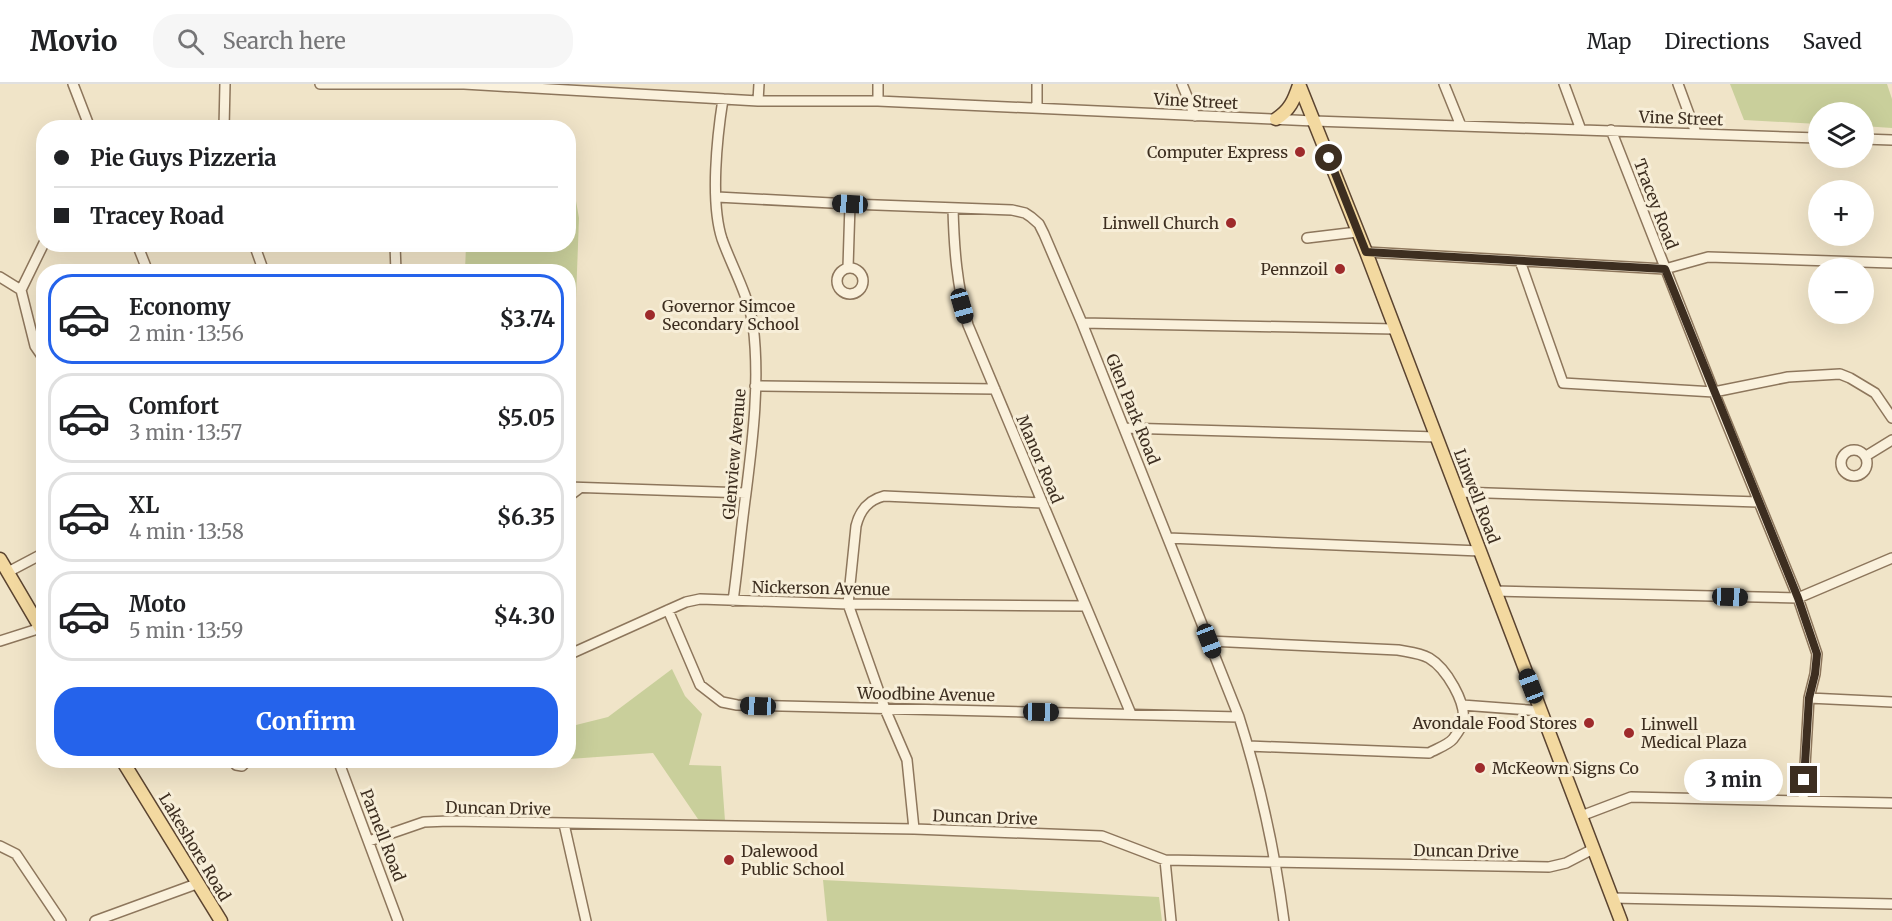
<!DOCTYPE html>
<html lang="en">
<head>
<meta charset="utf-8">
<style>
	:root { --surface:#fff; --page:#f6f6f6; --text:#202124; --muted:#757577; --line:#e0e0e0; --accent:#2563eb }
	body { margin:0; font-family:Merriweather,serif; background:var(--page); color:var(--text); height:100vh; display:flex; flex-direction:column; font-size:22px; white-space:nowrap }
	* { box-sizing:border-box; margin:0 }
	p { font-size:20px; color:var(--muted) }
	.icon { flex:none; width:33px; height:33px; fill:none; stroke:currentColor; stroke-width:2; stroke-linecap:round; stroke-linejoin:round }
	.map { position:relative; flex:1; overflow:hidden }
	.panel { position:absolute; left:36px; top:180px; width:540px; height:504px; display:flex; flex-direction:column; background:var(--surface); border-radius:24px; box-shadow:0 6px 24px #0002 }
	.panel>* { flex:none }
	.hud { position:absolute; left:36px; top:36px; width:540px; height:132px; border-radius:24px; box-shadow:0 6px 24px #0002; display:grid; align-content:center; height:132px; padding:0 18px; background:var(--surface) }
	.controls { position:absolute; left:1808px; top:18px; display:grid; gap:12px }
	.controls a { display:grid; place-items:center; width:66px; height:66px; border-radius:50%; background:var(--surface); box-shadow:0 6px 24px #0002; font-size:30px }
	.end { position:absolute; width:27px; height:27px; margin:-14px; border:8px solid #3d2e20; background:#fff; box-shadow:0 0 0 3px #fff }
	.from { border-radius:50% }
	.bubble { position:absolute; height:42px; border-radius:21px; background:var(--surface); box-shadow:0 6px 24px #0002; font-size:20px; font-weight:700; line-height:42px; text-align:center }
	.car { position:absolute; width:18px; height:36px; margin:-18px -9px; border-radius:8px; box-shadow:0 0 4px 2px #0007; background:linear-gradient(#222 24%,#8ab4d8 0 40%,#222 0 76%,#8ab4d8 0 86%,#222 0) }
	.hud b { display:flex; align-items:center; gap:21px; height:57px; font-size:22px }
	.hud b+b { border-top:2px solid var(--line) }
	.hud i { width:15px; height:15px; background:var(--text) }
	ul { padding:10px 0 0; list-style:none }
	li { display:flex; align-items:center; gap:18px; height:90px; margin:0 12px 9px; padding:0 6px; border:3px solid var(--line); border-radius:24px }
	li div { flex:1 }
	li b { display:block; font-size:22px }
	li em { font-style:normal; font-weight:700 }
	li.on { border-color:var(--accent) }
	li>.icon { width:54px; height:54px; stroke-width:1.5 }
	.action { display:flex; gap:12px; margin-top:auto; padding:12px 18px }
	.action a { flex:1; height:69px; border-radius:24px; background:var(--accent); color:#fff; font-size:24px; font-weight:700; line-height:69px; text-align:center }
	header { display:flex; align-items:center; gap:36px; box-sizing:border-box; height:84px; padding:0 30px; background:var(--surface); border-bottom:2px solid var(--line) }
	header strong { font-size:28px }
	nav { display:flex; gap:33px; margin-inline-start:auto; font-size:21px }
	.search { width:420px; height:54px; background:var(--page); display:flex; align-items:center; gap:15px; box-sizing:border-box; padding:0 21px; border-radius:24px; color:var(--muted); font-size:22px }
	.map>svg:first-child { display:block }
</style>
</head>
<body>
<header>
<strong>Movio</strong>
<div class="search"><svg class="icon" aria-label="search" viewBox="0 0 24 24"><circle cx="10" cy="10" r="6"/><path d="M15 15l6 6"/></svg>Search here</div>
<nav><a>Map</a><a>Directions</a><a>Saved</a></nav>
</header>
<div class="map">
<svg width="1892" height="837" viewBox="0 0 1892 837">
	<rect width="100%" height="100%" fill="#f0e4c8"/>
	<path fill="#c9cf9b" d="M1730 0H1887L1892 15V44L1863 42V28H1818V40L1744 36Z
		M569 105 576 117 579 134 574 268H569L568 188 465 187 466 161 568 160Z
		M672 585 685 612 702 630 689 681 721 682 725 737 700 738 653 669 569 675 568 643 608 633Z
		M823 796 1159 813 1162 837H827Z"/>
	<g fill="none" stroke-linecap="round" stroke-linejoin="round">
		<defs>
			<path id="minor" d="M73 0 90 44
				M320 0H464L758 17H878L1314 37 1818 54
				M1182 0 1195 32
				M1444 0 1461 42
				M1564 0 1581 46
				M1678 0 1696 49
				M723 15C717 53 710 118 722 155 732 183 748 210 753 241 760 296 753 354 746 409 741 445 738 481 733 517
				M758 17 759 0
				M878 17V0
				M1037 24V0
				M224 44 225 0
				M1611 46 1714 308 1798 514 1817 570 1815 590 1809 614 1803 716
				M1863 55 1892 56
				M717 113 850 120 1012 126 1025 129 1031 133 1039 140 1044 150 1082 239 1239 633C1260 699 1275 768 1284 837
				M953 124C954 165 957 202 968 241L1131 630
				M1307 154 1357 148
				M44 159 21 206 35 262 44 275
				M137 160 148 188
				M254 160 264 188
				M395 160 396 188
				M1366 168 1665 185 1708 173 1892 179
				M1520 177 1563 299 1714 308 1788 293 1840 290 1850 294 1875 309 1892 334
				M848 184 850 120
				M837 197a13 13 0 1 1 26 0a13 13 0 1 1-26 0Z
				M0 193 21 206
				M1082 239 1395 245
				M755 302 995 305
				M1124 344 1437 353
				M1841 379a13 13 0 1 1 26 0a13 13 0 1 1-26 0Z
				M1866 372 1892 356
				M568 403 746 409
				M1458 408 1758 418
				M568 413 580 404
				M1168 454 1480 467
				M8 488 44 469
				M1494 507 1798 514 1892 474
				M668 526 700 601 722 618 737 621 1239 633
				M0 557 44 543
				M1209 557 1398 566C1408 568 1420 569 1429 574 1446 584 1467 619 1463 638 1462 643 1456 651 1453 655 1448 661 1436 665 1429 669L1248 662
				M568 571 668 526 686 518 700 515 848 520 1085 522
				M1809 614 1892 618
				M1462 621 1541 627
				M232 676 236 681 242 682 248 676
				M338 676 398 837
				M1581 732 1631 713 1892 719
				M564 740 586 837
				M914 745 907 676 885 625 848 520 856 442C860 426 868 416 884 412L1042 419
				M369 757 424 738 449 737 914 745 1102 752 1165 776 1549 783 1566 779 1593 765
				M0 762 16 770 61 837
				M1165 776 1171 837
				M1612 814 1892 820
				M95 837 199 799"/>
			<path id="major" d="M1299 0 1366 168 1621 837
				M1276 35C1290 26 1294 16 1299 1
				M0 475 44 550
				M122 676 221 837"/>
		</defs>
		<use href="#minor" stroke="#8d765c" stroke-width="12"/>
		<use href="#major" stroke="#5b4430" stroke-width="15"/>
		<use href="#minor" stroke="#faf1dc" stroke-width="9"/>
		<use href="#major" stroke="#f3d9a0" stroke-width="12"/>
	</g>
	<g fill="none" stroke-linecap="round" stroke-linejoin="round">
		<path stroke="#3d2e20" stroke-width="8" d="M1329 74 1366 168 1665 185 1798 514 1817 570 1815 590 1809 614 1804 696"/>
	</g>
	<g fill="#9e2a2b" stroke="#f7eed8" stroke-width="2">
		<circle cx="1300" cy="68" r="6"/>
		<circle cx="1231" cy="139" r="6"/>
		<circle cx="1340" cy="185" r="6"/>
		<circle cx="650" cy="231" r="6"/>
		<circle cx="1589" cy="639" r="6"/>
		<circle cx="1629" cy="649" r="6"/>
		<circle cx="1480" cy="684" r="6"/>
		<circle cx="729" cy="776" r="6"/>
	</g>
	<g text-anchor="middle" stroke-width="6" stroke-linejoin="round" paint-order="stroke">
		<g font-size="16" fill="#3d2e20" stroke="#f7eed8">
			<text transform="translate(1196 17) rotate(3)" y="6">Vine Street</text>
			<text transform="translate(1681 34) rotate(2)" y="6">Vine Street</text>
			<text transform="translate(1656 120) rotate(69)" y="6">Tracey Road</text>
			<text transform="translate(1133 325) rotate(68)" y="6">Glen Park Road</text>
			<text transform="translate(734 370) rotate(-85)" y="6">Glenview Avenue</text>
			<text transform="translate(1040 375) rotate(67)" y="6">Manor Road</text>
			<text transform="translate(1477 412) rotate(69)" y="6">Linwell Road</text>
			<text transform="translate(821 504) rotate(1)" y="6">Nickerson Avenue</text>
			<text transform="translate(926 610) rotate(1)" y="6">Woodbine Avenue</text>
			<text transform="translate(498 724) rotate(1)" y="6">Duncan Drive</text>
			<text transform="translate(985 733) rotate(2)" y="6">Duncan Drive</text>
			<text transform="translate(383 751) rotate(69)" y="6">Parnell Road</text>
			<text transform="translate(195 763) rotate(59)" y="6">Lakeshore Road</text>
			<text transform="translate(1466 767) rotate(1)" y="6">Duncan Drive</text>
		</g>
		<g font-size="16" fill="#3d2e20" stroke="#f7eed8" text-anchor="end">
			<text x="1288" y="74">Computer Express</text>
			<text x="1219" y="145">Linwell Church</text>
			<text x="1328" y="191">Pennzoil</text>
			<text x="662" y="228" text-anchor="start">Governor Simcoe<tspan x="662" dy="18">Secondary School</tspan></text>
			<text x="1577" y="645">Avondale Food Stores</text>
			<text x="1641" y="646" text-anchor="start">Linwell<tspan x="1641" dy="18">Medical Plaza</tspan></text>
			<text x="1492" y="690" text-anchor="start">McKeown Signs Co</text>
			<text x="741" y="773" text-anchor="start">Dalewood<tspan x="741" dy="18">Public School</tspan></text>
		</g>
	</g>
</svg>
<div class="controls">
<a><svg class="icon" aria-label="layers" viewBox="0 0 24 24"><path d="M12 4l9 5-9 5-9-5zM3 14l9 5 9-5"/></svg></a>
<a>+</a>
<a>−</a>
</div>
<i class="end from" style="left:1329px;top:74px"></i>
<i class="end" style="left:1804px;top:696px"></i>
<div class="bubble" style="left:1684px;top:675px;width:99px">3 min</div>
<i class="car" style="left:850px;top:120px;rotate:273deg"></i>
<i class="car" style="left:962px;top:222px;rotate:164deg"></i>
<i class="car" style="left:1730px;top:513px;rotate:92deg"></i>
<i class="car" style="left:1209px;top:557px;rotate:159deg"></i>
<i class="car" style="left:1531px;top:602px;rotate:339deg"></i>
<i class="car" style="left:758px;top:622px;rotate:272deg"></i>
<i class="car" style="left:1041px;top:628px;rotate:91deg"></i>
<div class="hud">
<b><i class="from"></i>Pie Guys Pizzeria</b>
<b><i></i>Tracey Road</b>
</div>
<section class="panel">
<ul>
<li class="on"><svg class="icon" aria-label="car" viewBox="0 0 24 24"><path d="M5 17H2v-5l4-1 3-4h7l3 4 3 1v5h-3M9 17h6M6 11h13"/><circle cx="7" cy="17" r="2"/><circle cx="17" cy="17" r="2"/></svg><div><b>Economy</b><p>2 min · 13:56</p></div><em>$3.74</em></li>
<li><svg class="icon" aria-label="car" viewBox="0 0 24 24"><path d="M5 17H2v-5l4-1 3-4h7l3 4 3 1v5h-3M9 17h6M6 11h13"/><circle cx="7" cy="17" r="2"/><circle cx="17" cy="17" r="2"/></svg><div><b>Comfort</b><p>3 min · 13:57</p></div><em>$5.05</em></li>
<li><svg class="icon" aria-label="car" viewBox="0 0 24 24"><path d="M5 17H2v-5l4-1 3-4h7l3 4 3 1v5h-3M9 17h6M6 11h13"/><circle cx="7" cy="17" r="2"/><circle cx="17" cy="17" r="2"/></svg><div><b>XL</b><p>4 min · 13:58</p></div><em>$6.35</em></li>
<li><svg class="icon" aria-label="car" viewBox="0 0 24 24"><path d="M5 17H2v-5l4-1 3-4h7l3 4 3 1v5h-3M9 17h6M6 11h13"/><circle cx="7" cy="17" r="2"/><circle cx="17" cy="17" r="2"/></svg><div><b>Moto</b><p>5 min · 13:59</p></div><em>$4.30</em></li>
</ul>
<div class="action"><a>Confirm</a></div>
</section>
</div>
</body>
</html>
